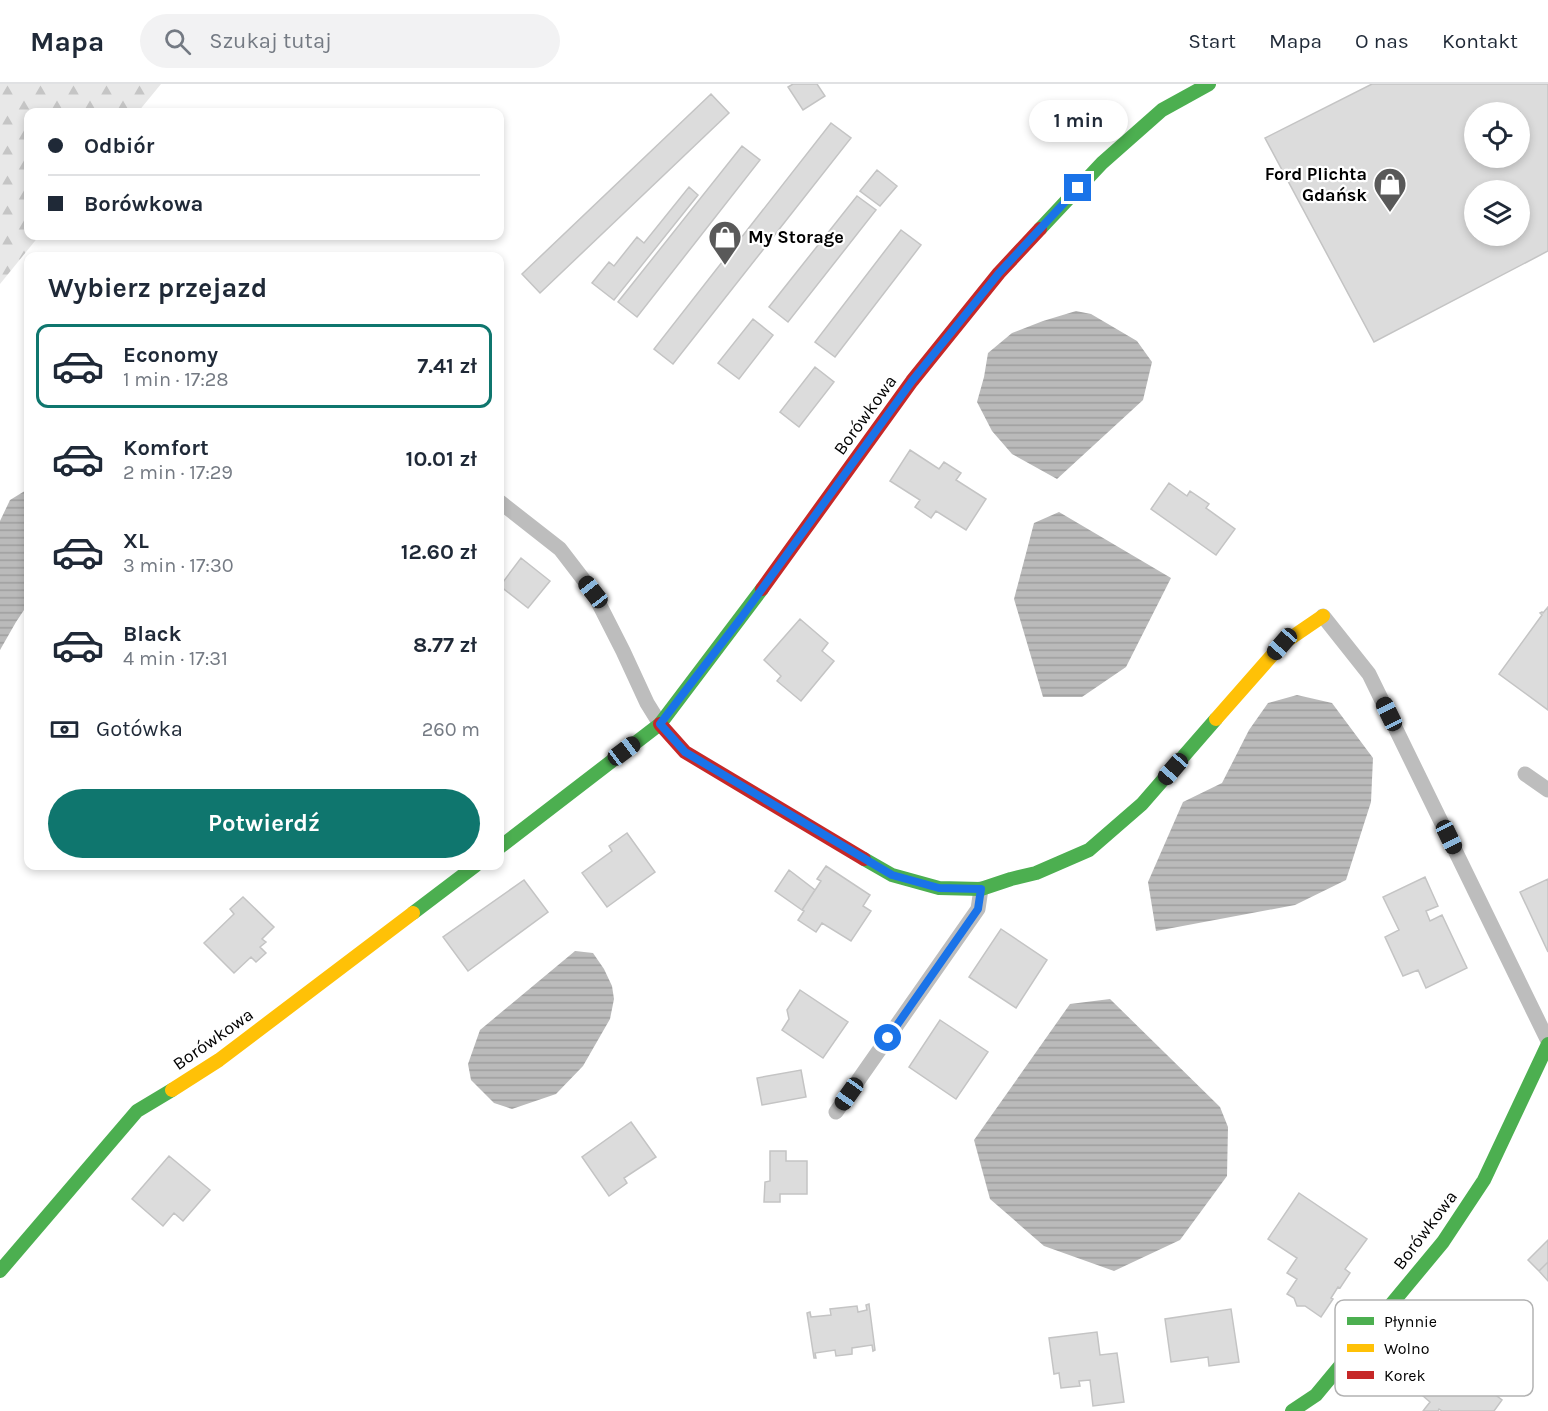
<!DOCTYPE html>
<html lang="pl">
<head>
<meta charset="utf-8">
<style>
	:root { --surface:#fff; --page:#f2f2f3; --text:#1f2937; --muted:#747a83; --line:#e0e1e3; --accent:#0f766e }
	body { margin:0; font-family:Karla,sans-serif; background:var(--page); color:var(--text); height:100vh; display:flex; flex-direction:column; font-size:22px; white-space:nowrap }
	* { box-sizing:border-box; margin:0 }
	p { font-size:20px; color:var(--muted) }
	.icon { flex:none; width:33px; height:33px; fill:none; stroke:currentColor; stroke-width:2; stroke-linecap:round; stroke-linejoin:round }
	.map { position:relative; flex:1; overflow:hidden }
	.drawer { position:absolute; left:24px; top:168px; width:480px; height:618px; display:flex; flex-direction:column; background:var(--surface); border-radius:12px; box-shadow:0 3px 9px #0003 }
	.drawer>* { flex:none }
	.banner { position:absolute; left:24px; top:24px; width:480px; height:132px; border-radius:12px; box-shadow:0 3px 9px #0003; display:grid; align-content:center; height:132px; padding:0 24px; background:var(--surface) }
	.controls { position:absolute; left:1464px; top:18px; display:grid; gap:12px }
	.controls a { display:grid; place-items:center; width:66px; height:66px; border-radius:50%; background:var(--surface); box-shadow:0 3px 9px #0003; font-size:30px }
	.end { position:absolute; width:27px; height:27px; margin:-14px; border:8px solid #1a73e8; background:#fff; box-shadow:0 0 0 3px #fff }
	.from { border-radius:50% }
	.bubble { position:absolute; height:42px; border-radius:21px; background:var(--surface); box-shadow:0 3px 9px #0003; font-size:20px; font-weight:700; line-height:42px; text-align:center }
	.car { position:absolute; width:18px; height:36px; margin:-18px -9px; border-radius:8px; box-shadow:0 0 4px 2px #0007; background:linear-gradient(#222 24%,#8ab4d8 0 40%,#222 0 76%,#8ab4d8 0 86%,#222 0) }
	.banner b { display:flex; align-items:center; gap:21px; height:57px; font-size:22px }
	.banner b+b { border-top:2px solid var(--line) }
	.banner i { width:15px; height:15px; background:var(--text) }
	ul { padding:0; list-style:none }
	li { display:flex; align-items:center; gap:18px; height:84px; margin:0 12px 9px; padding:0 12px; border:3px solid transparent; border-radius:12px }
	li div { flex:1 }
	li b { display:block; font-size:22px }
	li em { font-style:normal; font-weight:700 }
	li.active { border-color:var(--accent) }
	li>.icon { width:54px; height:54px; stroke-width:1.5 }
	h2 { padding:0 24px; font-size:27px; line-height:72px }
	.pay { display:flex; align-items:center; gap:15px; height:66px; padding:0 24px; font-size:22px }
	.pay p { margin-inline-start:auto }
	.cta { display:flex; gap:12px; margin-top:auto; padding:12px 24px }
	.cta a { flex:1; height:69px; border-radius:36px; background:var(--accent); color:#fff; font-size:24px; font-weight:700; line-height:69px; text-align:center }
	header { display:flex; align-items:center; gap:36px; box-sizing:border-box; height:84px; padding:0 30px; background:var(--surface); border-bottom:2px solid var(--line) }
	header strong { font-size:28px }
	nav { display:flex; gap:33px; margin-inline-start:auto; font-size:21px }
	.search { width:420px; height:54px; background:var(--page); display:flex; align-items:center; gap:15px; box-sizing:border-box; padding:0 21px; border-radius:33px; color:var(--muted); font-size:22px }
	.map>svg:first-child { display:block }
</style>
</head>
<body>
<header>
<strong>Mapa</strong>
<div class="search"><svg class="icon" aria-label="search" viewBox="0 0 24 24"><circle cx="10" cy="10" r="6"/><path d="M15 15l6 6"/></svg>Szukaj tutaj</div>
<nav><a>Start</a><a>Mapa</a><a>O nas</a><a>Kontakt</a></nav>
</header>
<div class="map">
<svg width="1548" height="1327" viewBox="0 0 1548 1327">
	<defs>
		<pattern id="forest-firs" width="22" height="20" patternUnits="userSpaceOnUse" patternTransform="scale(1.5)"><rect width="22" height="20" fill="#e8e8e8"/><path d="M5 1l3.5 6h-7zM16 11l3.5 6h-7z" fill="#c5c5c5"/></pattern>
		<pattern id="water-rules" width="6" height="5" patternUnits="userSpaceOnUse" patternTransform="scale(1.5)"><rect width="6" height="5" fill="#bababa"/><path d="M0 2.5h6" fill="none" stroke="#9e9e9e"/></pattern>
	</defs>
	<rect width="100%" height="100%" fill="#fff"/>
	<path fill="url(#forest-firs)" d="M0 0H161L138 28H28V152H39L0 200Z"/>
	<path fill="url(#water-rules)" d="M1076 227 1091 230 1137 257 1152 278 1143 316 1057 395 1012 370 992 347 977 318 984 293 988 269 1012 249 1043 237Z
		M28 405V520L16 538 0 566V437L10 416Z
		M1059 428 1171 494 1126 583 1082 613H1043L1014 515 1034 439Z
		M1297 611 1332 619 1373 674 1371 718 1346 796 1295 821 1156 847 1148 798 1183 718 1222 699 1249 646 1268 619Z
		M575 867 593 869 604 885 612 902 614 915 610 935 583 982 556 1010 512 1025 494 1019 471 996 468 980 480 946Z
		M1110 915 1220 1023 1228 1043 1227 1092 1180 1156 1114 1187 1044 1162 990 1115 974 1056 1070 920Z"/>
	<path fill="#dcdcdc" stroke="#c4c4c4" stroke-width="1.5" fill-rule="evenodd" d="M793 0H817L825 12 803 26 788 3Z
		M1372 0H1548V167L1374 258 1265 54ZM1474 28H1520V74H1474ZM1474 106H1520V152H1474Z
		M711 10 729 29 540 209 522 190Z
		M831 39 851 54 673 280 654 265Z
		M742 62 760 76 637 233 618 218Z
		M877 86 897 102 880 122 860 107Z
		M689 103 698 111 614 216 592 199 609 178 614 182 637 153 644 159Z
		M857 112 876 126 788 238 769 223Z
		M901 146 921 161 835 273 815 258Z
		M753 235 773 251 739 295 718 279Z
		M815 283 834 298 799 343 780 328Z
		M910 366 939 385 944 378 961 389 956 396 986 415 966 446 936 427 931 434 915 423 920 416 890 397Z
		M1169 399 1187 412 1190 407 1209 420 1206 424 1235 445 1216 471 1151 425Z
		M521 474 550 497 528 524 500 502Z
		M1548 523V626L1499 590 1542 531 1540 529 1542 528 1543 529Z
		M800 535 828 559 822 567 834 577 801 617 777 597 781 592 764 576Z
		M627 749 655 788 607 823 582 789 612 767 609 762Z
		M826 782 870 811 863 822 871 827 851 857 822 839 816 848 798 836 804 827 802 826 821 797 817 795Z
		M789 786 815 806 802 826 775 807Z
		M1425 793 1438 822 1426 827 1430 837 1442 831 1467 884 1426 904 1418 886 1403 892 1385 853 1399 846 1383 813Z
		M1548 795V868L1520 808Z
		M524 796 548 828 468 887 443 853Z
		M243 813 274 843 262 855 266 858 260 863 266 869 256 878 251 873 234 889 204 859 234 830 230 825Z
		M1001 845 1047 876 1016 924 969 893Z
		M800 906 848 938 823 974 782 946 789 935 787 926Z
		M940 936 988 968 956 1015 909 983Z
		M801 986 806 1013 762 1021 757 994Z
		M631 1038 656 1073 624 1094 627 1099 609 1112 582 1073Z
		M770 1067H786V1077H807V1110H780V1118H764L765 1098 770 1097Z
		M169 1072 210 1106 183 1137 174 1129 163 1142 132 1115Z
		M1299 1109 1367 1155 1345 1185 1350 1189 1340 1204 1338 1203 1331 1214 1333 1215 1321 1233 1305 1222H1297L1294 1214 1287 1210 1297 1195 1287 1189 1297 1174 1268 1155Z
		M1548 1156V1178L1539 1187 1528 1176Z
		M1548 1178V1197L1539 1187Z
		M869 1220 875 1266 873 1267 872 1261 852 1264V1270L836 1272 835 1266 815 1269 816 1274H814L807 1229 810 1228 811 1233 831 1231 830 1225 857 1222 858 1228 867 1226 866 1221Z
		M1231 1225 1239 1278 1209 1282 1208 1273 1171 1278 1165 1235Z
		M1097 1248 1100 1271 1117 1269 1124 1318 1093 1322 1090 1296 1079 1297 1080 1302 1061 1304 1059 1289 1054 1290 1049 1254Z
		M1445 1270 1472 1292 1479 1283 1495 1296 1488 1305 1502 1316 1494 1327H1442L1439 1325 1438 1327H1423L1430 1318 1416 1306Z"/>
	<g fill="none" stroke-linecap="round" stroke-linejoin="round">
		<path stroke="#bdbdbd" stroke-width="15" d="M500 418 560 465 593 508 623 567 647 619 660 640
			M1323 532 1369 590 1548 957
			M1525 690 1548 706
			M836 1028 978 825 981 805"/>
		<path stroke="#4caf50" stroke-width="14" d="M1040 145 1102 79 1162 26 1209 0
			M500 763 660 640 762 505
			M864 775 892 791 939 804 981 805 1011 795 1036 789 1089 766 1142 720 1216 635
			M413 829 475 782
			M0 1187 137 1027 172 1006
			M1292 1327 1316 1311 1443 1158 1484 1096 1548 960"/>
		<path stroke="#ffc107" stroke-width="14" d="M1216 635 1282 560 1323 532
			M172 1006 219 976 413 829"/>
		<path stroke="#c62828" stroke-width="14" d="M762 505 912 297 999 189 1040 145
			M660 640 685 668 864 775"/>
	</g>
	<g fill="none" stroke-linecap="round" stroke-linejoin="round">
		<path stroke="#1a73e8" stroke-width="8" d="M888 954 978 825 981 805 939 804 892 791 685 668 660 640 741 534 912 297 999 189 1078 104"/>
	</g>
	<defs>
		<symbol id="shop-pin" viewBox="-11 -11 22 30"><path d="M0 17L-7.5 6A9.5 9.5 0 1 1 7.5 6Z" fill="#595959" stroke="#fff"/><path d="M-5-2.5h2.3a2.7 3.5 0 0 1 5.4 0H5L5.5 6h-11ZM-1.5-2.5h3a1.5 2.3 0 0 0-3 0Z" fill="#fff"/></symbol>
	</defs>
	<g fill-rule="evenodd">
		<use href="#shop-pin" x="1371" y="81" width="38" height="52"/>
		<use href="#shop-pin" x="706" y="134" width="38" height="52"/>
	</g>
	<g text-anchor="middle" stroke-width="4.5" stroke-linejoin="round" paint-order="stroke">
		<g font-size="18" font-weight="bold" fill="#000" stroke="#fff" text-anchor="end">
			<text x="1367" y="96">Ford Plichta<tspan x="1367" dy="21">Gdańsk</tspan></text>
			<text x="748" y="159" text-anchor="start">My Storage</text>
		</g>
		<g font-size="18" fill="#000" stroke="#fff">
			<text transform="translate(865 331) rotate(-54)" y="6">Borówkowa</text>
			<text transform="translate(213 955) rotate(-35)" y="6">Borówkowa</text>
			<text transform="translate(1425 1146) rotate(-53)" y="6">Borówkowa</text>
		</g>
	</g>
	<rect x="1335" y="1216" width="198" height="96" rx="9" fill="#fff" stroke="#b2b2b2" stroke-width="1.5"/>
	<rect x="1347" y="1233" width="27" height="8" fill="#4caf50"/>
	<rect x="1347" y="1260" width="27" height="8" fill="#ffc107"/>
	<rect x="1347" y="1287" width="27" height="8" fill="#c62828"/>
	<g font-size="16" fill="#000">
		<text x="1384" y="1243">Płynnie</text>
		<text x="1384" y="1270">Wolno</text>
		<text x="1384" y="1297">Korek</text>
	</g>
</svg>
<div class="controls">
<a><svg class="icon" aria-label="locate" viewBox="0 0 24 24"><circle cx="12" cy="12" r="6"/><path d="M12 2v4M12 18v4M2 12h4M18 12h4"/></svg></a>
<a><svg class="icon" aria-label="layers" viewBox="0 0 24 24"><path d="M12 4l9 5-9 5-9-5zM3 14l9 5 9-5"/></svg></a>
</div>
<i class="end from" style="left:888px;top:954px"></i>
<i class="end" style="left:1078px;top:104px"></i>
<div class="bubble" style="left:1029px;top:16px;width:99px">1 min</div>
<i class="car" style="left:593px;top:508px;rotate:322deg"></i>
<i class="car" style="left:1282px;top:560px;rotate:221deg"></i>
<i class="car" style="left:1389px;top:630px;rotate:334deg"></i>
<i class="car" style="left:624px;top:667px;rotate:53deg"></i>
<i class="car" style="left:1173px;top:685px;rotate:221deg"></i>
<i class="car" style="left:1449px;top:753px;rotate:154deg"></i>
<i class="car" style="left:849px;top:1010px;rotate:215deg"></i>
<div class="banner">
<b><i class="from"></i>Odbiór</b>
<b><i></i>Borówkowa</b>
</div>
<section class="drawer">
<h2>Wybierz przejazd</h2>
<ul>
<li class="active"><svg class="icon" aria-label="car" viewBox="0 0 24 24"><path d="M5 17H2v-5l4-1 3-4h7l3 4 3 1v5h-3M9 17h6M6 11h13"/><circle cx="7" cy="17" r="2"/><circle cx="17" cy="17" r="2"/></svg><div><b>Economy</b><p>1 min · 17:28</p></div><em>7.41 zł</em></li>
<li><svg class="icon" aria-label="car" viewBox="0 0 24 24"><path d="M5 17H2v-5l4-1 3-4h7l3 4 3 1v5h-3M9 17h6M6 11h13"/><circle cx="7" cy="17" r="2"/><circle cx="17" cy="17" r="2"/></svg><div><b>Komfort</b><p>2 min · 17:29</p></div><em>10.01 zł</em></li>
<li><svg class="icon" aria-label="car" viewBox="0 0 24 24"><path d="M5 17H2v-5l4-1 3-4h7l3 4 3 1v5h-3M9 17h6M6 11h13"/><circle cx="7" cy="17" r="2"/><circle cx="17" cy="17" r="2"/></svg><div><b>XL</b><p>3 min · 17:30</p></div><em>12.60 zł</em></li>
<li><svg class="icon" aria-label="car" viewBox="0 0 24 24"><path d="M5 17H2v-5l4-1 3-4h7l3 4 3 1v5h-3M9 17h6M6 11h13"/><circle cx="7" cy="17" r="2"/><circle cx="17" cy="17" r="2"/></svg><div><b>Black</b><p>4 min · 17:31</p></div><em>8.77 zł</em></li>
</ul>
<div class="pay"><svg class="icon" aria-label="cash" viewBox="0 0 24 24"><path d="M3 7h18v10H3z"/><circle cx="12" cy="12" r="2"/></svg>Gotówka<p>260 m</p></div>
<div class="cta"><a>Potwierdź</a></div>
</section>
</div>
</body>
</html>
